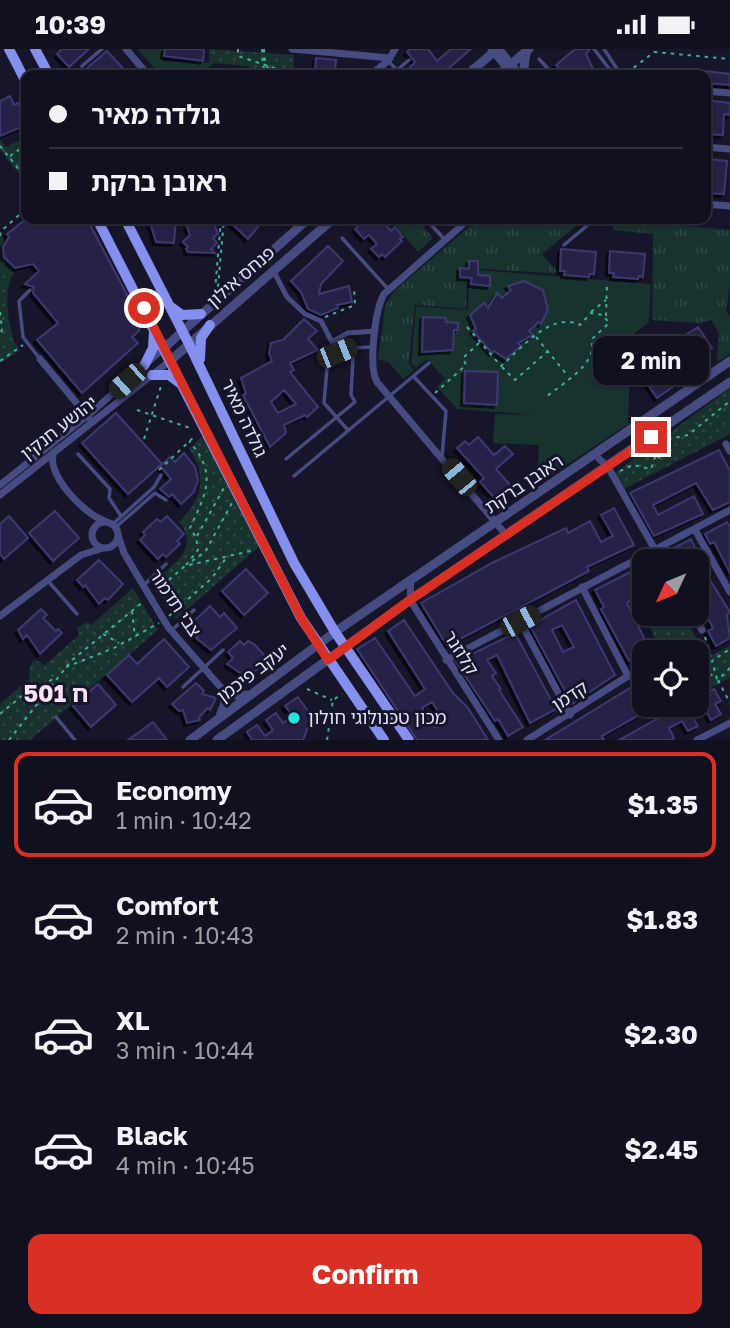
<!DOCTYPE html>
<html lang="en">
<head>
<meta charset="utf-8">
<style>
	:root { --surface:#10101f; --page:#191928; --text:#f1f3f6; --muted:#9c9da4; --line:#30303d; --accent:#d93025 }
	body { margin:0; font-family:"Golos Text","Noto Sans Hebrew",sans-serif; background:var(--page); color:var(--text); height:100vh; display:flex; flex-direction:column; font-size:26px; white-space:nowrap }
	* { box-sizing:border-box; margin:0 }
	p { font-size:23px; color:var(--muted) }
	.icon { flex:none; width:38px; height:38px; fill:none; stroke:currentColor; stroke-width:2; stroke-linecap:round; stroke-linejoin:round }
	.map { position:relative; height:691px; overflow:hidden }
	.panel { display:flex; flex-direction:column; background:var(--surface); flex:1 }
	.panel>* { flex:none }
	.top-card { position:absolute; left:21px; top:21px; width:690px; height:154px; border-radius:14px; box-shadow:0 2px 5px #0004,0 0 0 2px var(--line); display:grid; align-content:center; height:154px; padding:0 28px; background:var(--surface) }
	.needle { width:46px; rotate:226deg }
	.controls { position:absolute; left:632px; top:500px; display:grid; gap:14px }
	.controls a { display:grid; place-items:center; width:77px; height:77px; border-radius:14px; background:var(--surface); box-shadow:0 2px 5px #0004,0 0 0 2px var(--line); font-size:35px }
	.end { position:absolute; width:32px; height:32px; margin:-16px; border:9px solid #d93025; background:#fff; box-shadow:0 0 0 4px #fff }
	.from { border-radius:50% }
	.bubble { position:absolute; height:49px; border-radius:14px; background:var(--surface); box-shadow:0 2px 5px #0004,0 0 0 2px var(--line); font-size:23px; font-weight:700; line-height:49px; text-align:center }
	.car { position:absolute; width:21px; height:42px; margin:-21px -10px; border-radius:9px; box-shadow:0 0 5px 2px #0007; background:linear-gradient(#222 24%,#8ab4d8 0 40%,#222 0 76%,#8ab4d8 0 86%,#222 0) }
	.top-card b { display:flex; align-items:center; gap:24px; height:66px; font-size:26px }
	.top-card b+b { border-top:2px solid var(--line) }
	.top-card i { width:18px; height:18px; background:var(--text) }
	ul { padding:12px 0 0; list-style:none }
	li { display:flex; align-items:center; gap:21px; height:105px; margin:0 14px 10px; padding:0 14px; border:4px solid transparent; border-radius:14px }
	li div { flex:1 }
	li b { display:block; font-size:26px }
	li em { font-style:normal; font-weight:700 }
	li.current { border-color:var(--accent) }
	li>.icon { width:63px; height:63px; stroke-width:1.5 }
	.action { display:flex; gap:14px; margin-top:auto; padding:14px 28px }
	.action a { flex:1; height:80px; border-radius:14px; background:var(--accent); color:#fff; font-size:28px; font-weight:700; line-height:80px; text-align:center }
	.status { display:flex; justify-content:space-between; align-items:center; height:49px; padding:0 35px; background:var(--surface); direction:ltr }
	.status svg { height:19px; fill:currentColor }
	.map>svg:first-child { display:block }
</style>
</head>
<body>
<div class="status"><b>10:39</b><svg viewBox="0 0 49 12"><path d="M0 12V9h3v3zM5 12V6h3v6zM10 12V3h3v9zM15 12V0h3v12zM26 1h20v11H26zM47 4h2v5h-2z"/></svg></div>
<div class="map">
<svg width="730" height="691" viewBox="0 0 730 691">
	<defs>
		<pattern id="grass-tufts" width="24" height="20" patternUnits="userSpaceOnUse" patternTransform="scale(1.75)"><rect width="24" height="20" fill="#18322e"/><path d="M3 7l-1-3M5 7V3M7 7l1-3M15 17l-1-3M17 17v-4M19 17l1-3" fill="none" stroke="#2e4643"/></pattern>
		<pattern id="park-dots" width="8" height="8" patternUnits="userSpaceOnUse" patternTransform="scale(1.75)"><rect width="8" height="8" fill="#18322e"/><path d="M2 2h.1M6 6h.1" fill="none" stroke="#2e4643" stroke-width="1.8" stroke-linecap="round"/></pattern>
		<filter id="shadow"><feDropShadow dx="-3" dy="3" stdDeviation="0" flood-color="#0009"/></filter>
	</defs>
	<rect width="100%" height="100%" fill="#161529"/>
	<path fill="url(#grass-tufts)" d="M137 0H163V12L214 14 200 26H161Z
		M390 170H417L433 189 418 203Z
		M478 170H585L542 205 560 225 468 219 466 260 415 256 409 314 414 321 404 330 389 314 378 310 385 257 395 241Z
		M614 171 730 181V235L726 262 730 267V305L717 313 719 284 711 271 700 274 652 271 653 185 613 181Z"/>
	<path fill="url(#park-dots)" d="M209 0 294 6V18L299 23 326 26H259L248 17 209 14Z
		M26 88V134L0 101V90L6 98Z
		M0 183C9 198 0 202 14 224 2 239 8 288 20 302L0 314Z
		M730 339V385L624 440 615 424Z
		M203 386 260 497 176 570 153 533C172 516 201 499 179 473 202 451 208 427 189 400Z
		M133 539 158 581 30 691H0V655L30 629 29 618 34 610 45 616 79 586 77 579 87 573 91 576Z
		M644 554V565H684L706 609 730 597V629L697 646 696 604H663L639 557Z"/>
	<path fill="#18322e" d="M469 220 651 235 649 273 631 287 628 375 537 436 539 396 493 394 495 365 535 366 457 360 437 338 445 330 427 310 416 319 411 314 416 257 468 261Z"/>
	<path fill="#262347" stroke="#3c3870" stroke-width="2" fill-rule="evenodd" filter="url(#shadow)" d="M62 0H89L69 18 57 5Z
		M165 0H204L203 12 164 7Z
		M410 0H428L437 12 451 0H471L441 26H403L415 13 407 3Z
		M575 0H590L586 5 594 22 589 26H574L568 20 563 24 556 16Z
		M107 2 129 26H93L87 19Z
		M316 9 336 11 335 24 315 22Z
		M705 22 730 25V36L705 34Z
		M10 47 14 56 18 54 26 76 0 87V52Z
		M705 51 730 54V66L724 65 723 86 705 85Z
		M709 110 727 112 724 145 707 144Z
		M26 170H87L141 272 139 282 132 288 138 294 82 344 37 291 58 274 33 244 34 238 25 235 39 222 33 215 15 219 4 208 3 198 9 188 7 185Z
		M149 170H176L174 194 156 193Z
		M227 170H256L261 174 248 190Z
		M367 170H388L384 174 391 182 395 178 403 188 400 190 402 192 385 208 382 205 379 208 371 200 377 195 369 186 364 190 355 180Z
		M193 172 207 175 210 172 215 177 218 185 213 189 217 194 211 200 215 204 188 203 186 200 188 198 183 193 190 186 187 178Z
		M328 197 343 212 321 235 319 245 349 237 352 253 337 256 338 259 321 266 308 260 301 243 291 232Z
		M561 200 596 203 594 225H590L589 228 564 226 565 222H560Z
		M610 202 645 205 643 228 639 227 638 230 613 228 614 224H609Z
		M469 212H478V226L490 227V237L471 235 472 229 460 228V219L469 220Z
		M524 232 543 241 548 261 541 275 539 273 529 282 533 286 518 294 521 297 506 310 494 302 492 304 473 282 476 280 470 266 484 254 488 259 497 244 502 249 511 241 508 237Z
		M423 268 446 269V273L458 274V281H454L453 301 422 303Z
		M304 270 317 282 308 290 318 301 290 314 294 321 290 323 318 358 307 368 305 366 284 376 286 384 270 398 243 346 246 345 241 329 272 312 269 304 271 294 283 291ZM284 341 296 355 278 364 271 353Z
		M698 278 712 299 683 319 688 327 657 349 635 317 645 310 650 317 664 307 660 302Z
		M465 322 498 323 497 356 464 354Z
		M116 364 162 415 128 445 82 394Z
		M478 388 494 406 505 397 513 405 496 420 512 438 502 447 506 450 500 455 480 433 484 429 457 399 465 392 469 396Z
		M719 401 730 422V453L713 461 696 434 653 456 658 466 694 447 703 465 654 487 630 444Z
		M184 404 195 418 198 431 194 443 181 455 172 445 169 448 160 440 171 430 160 417 170 408 175 413Z
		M614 459 634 496 587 518 589 522 447 597 421 554 492 514 566 479 568 484 590 472 601 493 613 487 601 466Z
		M55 462 79 489 53 512 29 484Z
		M9 467 28 489 4 510 0 505V475Z
		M167 467 184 485 177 492 180 495 166 508 163 505 158 510 140 491 145 486 143 483 157 470 161 473Z
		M727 473 730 478V524L714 493 710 495 705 485Z
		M691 490 710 531 730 563 727 566 730 589 716 597 708 582 713 579 702 557 696 560V513H668L664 504Z
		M99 511 123 535 108 551 105 549 99 555 85 536 83 538 77 531Z
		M644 516V544L627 554 650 601 629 612 601 560 604 558 595 541Z
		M246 520 268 544 244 566 222 542Z
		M576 551 615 626 572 655 530 577ZM562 576 574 598 563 603 552 581Z
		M210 557 220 568 224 564 237 579 211 601 196 589 199 586 191 575Z
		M41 560 47 566 43 569 56 582 58 580 62 584 40 605 27 586 23 590 18 581Z
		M404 571 453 644 468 659 488 691H417L357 600 375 589 415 647 425 640 388 582ZM432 653 445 673 435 679 422 659Z
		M515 584 556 660 530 674 497 606 487 611 496 624 492 627 501 640 499 641 523 678 508 687 498 670 495 672 456 613Z
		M164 590 189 618 167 638 159 629 132 653 107 626 129 606 137 615Z
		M240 592 244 596 248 592 254 595 268 610 248 629 227 615 233 609 228 603Z
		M196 634 204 642 202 645 216 649 210 661 208 659 199 668 200 671 187 674 183 661 179 662 172 655Z
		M98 635 116 656 91 678 73 657Z
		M635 636 644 656 650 660 602 687 604 691H545Z
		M714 640 721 652 715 655 721 665 711 671 705 660 692 667 698 677 688 682 682 672 669 679 674 689 671 691H619L682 656H696V649Z
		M298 648 312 668 303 691H252L247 683 257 676 265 687 273 681 266 671 276 664 283 674 293 667 285 657Z
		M153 673 167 691H128Z"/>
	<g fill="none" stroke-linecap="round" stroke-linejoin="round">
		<path stroke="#42ad99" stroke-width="2" stroke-dasharray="3.5 5" stroke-linecap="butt" d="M238 0V7L295 26
			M262 0 263 17 268 26
			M264 0 265 13 271 26
			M627 24 654 3 730 10
			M0 97 26 129
			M10 107 26 96
			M0 187 1 182 26 160
			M218 238 224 170
			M215 242 221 170
			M0 263 2 280 0 288
			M591 263 606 251
			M606 267 607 233
			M325 268 355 256 354 239
			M467 278 501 317C522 299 551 262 580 276L591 264 603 266 609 274 591 291C599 314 563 334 546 348
			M536 288 568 327
			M0 312 23 296
			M502 318 515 331 548 302
			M435 344 466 316 463 309 479 294
			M137 361 193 380
			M144 390 162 334
			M657 407 662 411
			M159 421 196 386
			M620 422 633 416 651 420 658 399 669 390 688 386 730 352
			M197 487 225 437
			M192 512 205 503 232 454
			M186 516 198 501 196 488 190 479C206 444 218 425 189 392
			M156 542 185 517 255 501
			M132 562 135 588
			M169 567 212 529 226 509
			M103 585 119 594
			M705 588 712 612
			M696 614 717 630
			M66 618 114 599 159 574
			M730 619 718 631 730 654
			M635 624 644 621
			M717 630 712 612 730 600
			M307 640 332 651
			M0 665 23 646 55 629
			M9 691 71 612 144 552
			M327 691 333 651 342 645"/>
		<path stroke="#464b81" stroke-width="3.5" d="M594 0 614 26
			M604 0 621 26
			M539 10 554 26
			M388 12 397 21 409 11
			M82 17 102 0
			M604 26 611 21
			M426 170 445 191
			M342 189 388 240
			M564 196 595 170
			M30 241 19 252 23 288 40 310
			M415 329 446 362 442 407
			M347 380 324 354 328 308 350 299 372 298
			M78 405 110 440 109 449 121 467
			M286 410 355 353 351 346 353 309
			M294 427 429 314
			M113 475 154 438 161 426
			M116 478 155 444 166 451
			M48 532 77 565
			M145 535 166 515
			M172 581 194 561
			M183 638 223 601
			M56 668 75 691"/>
		<path stroke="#464b81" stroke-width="5" d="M273 221 287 248 305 265 321 272 332 293 348 284 376 282"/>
		<path stroke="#464b81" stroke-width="7" d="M126 0 148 26
			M292 0 390 9
			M491 0 512 26
			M500 0 520 26
			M370 26 388 12 395 0
			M705 42 730 44
			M705 98 730 100
			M705 155 730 157
			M469 170 384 245C375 261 368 317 377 333L507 487
			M40 310 89 369
			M726 395 730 402
			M54 403C44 424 85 466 105 472
			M595 406 608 418 662 513
			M0 436 93 362 164 299
			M0 446 171 311
			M92 486a13 13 0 1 1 26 0a13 13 0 1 1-26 0Z
			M695 481 730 543
			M118 486 124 504 168 578 224 642
			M411 530 410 551 499 691
			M693 565 702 581
			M0 567 81 506 103 499
			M520 572 570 666
			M446 611 730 461
			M527 691 628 627 582 538
			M697 691 730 674"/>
		<path stroke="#464b81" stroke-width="9" d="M467 26 497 0
			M498 26 529 0
			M523 26 526 4
			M164 299 308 170
			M171 311 333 170
			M220 667 225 654 224 642 239 647 249 646
			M190 691 335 583 730 312
			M217 691 410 551 730 333"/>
		<path stroke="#848fee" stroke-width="10" d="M9 0 26 33
			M35 0 49 26
			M97 170 301 569 384 691
			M125 170 189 295 294 514 335 583 409 691
			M171 258 182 266 201 265
			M200 310 201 289 210 276
			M144 317 153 299 154 281
			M152 326H169L181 335"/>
	</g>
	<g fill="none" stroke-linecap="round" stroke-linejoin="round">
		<path stroke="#d93025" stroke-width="9" d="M144 259 301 569 328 611 410 551 651 388"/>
	</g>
	<circle fill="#27e1dc" stroke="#161529" stroke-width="2.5" cx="294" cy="669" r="7"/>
	<g text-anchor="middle" stroke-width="6" stroke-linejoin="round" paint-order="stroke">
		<g font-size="18" fill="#e0e1fb" stroke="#161529">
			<text transform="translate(241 228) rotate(-41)" y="6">פנחס אילון</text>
			<text transform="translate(244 369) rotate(65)" y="6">גולדה מאיר</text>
			<text transform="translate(59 379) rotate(-38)" y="6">יהושע חנקין</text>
			<text transform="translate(524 435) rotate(-34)" y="6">ראובן ברקת</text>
			<text transform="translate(175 554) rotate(56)" y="6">צבי תדמור</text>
			<text transform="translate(461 604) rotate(58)" y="6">קלוזנר</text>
			<text transform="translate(253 624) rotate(-37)" y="6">יעקב פיכמן</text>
			<text transform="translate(570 647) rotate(-33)" y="6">קדמן</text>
		</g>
		<g font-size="18" fill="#e0e1fb" stroke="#161529" text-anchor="start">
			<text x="308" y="675">מכון טכנולוגי חולון</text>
		</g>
		<g font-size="24" font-weight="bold" fill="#fbe2f5" stroke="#161529">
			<text x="56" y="653">ח 501</text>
		</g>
	</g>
</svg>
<div class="controls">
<a><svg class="needle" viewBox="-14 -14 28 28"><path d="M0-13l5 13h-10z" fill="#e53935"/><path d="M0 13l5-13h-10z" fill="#9c9da4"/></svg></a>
<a><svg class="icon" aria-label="locate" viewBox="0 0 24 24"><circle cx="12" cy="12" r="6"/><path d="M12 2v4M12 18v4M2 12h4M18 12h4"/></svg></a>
</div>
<i class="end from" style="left:144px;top:259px"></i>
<i class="end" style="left:651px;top:388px"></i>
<div class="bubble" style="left:593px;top:287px;width:116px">2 min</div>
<i class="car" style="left:337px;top:304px;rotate:68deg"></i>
<i class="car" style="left:127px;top:332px;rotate:228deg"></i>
<i class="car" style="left:459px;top:428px;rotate:320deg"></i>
<i class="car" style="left:520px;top:572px;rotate:62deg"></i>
<div class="top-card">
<b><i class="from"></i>גולדה מאיר</b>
<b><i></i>ראובן ברקת</b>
</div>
</div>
<section class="panel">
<ul>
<li class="current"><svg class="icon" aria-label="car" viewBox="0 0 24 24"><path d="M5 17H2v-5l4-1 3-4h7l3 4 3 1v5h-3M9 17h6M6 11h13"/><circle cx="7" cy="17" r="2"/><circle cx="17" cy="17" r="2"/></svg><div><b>Economy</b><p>1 min · 10:42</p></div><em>$1.35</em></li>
<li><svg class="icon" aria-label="car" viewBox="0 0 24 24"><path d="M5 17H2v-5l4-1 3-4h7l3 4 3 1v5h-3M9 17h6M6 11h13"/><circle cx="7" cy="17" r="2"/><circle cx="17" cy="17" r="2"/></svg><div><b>Comfort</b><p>2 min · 10:43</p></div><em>$1.83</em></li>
<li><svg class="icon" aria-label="car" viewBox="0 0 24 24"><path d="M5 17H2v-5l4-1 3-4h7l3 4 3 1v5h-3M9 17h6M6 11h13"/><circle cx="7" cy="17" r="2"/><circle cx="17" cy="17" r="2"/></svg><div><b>XL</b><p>3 min · 10:44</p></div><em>$2.30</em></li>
<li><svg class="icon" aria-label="car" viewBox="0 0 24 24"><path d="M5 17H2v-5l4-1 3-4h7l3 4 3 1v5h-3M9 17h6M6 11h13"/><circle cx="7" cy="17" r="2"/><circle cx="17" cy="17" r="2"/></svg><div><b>Black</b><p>4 min · 10:45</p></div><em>$2.45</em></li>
</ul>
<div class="action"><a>Confirm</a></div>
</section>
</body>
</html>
